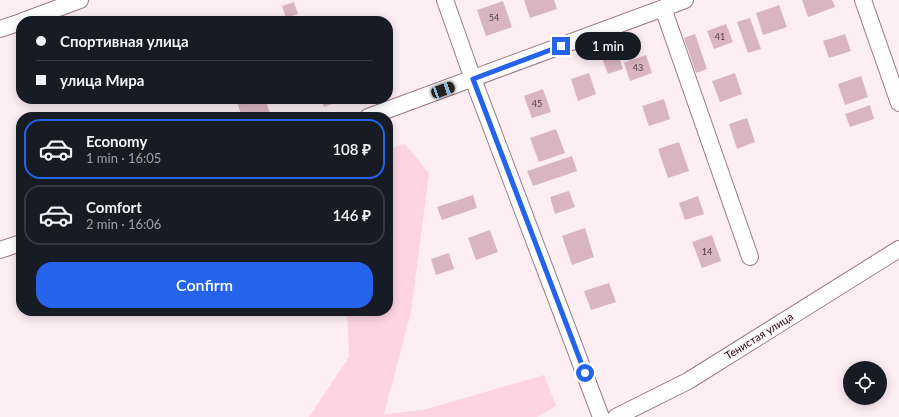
<!DOCTYPE html>
<html lang="en">
<head>
<meta charset="utf-8">
<style>
	:root { --surface:#171b24; --page:#20242c; --text:#f1f3f6; --muted:#9ea1a6; --line:#363941; --accent:#2563eb }
	body { margin:0; font-family:Lato,sans-serif; background:var(--page); color:var(--text); height:100vh; display:flex; flex-direction:column; font-size:15px; white-space:nowrap }
	* { box-sizing:border-box; margin:0 }
	p { font-size:13px; color:var(--muted) }
	.icon { flex:none; width:22px; height:22px; fill:none; stroke:currentColor; stroke-width:2; stroke-linecap:round; stroke-linejoin:round }
	.map { position:relative; flex:1; overflow:hidden }
	.side { position:absolute; left:16px; top:112px; width:377px; height:204px; display:flex; flex-direction:column; background:var(--surface); border-radius:16px; box-shadow:0 2px 10px #0003 }
	.side>* { flex:none }
	.hud { position:absolute; left:16px; top:16px; width:377px; height:88px; border-radius:16px; box-shadow:0 2px 10px #0003; display:grid; align-content:center; height:88px; padding:0 20px; background:var(--surface) }
	.fabs { position:absolute; left:843px; top:361px; display:grid; gap:8px }
	.fabs a { display:grid; place-items:center; width:44px; height:44px; border-radius:50%; background:var(--surface); box-shadow:0 2px 10px #0003; font-size:20px }
	.end { position:absolute; width:18px; height:18px; margin:-9px; border:5px solid #2563eb; background:#fff; box-shadow:0 0 0 2px #fff }
	.from { border-radius:50% }
	.bubble { position:absolute; height:28px; border-radius:14px; background:var(--surface); box-shadow:0 2px 10px #0003; font-size:13px; font-weight:600; line-height:28px; text-align:center }
	.car { position:absolute; width:12px; height:24px; margin:-12px -6px; border-radius:5px; box-shadow:0 0 3px 1px #0007; background:linear-gradient(#222 24%,#8ab4d8 0 40%,#222 0 76%,#8ab4d8 0 86%,#222 0) }
	.hud b { display:flex; align-items:center; gap:14px; height:38px; font-size:15px }
	.hud b+b { border-top:1px solid var(--line) }
	.hud i { width:10px; height:10px; background:var(--text) }
	ul { padding:7px 0 0; list-style:none }
	li { display:flex; align-items:center; gap:12px; height:60px; margin:0 8px 6px; padding:0 12px; border:2px solid var(--line); border-radius:16px }
	li div { flex:1 }
	li b { display:block; font-size:15px }
	li em { font-style:normal; font-weight:600 }
	li.on { border-color:var(--accent) }
	li>.icon { width:36px; height:36px; stroke-width:1.5 }
	.button { display:flex; gap:8px; margin-top:auto; padding:8px 20px }
	.button a { flex:1; height:46px; border-radius:16px; background:var(--accent); color:#fff; font-size:16px; font-weight:600; line-height:46px; text-align:center }
	.map>svg:first-child { display:block }
</style>
</head>
<body>
<div class="map">
<svg width="899" height="417" viewBox="0 0 899 417">
	<rect width="100%" height="100%" fill="#fdeef3"/>
	<path fill="#fed4e2" d="M405 144 429 173 411 312 384 414 423 410 544 375 556 406 537 417H309L349 357 347 311H388V149Z"/>
	<path fill="#d9b5c1" d="M524 0H554L557 9 530 18Z
		M802 0H832L835 7 808 17Z
		M503 1 512 27 486 36 477 10Z
		M294 2 298 14 286 18 282 6Z
		M779 5 787 27 763 35 756 13Z
		M750 18 761 49 748 53 737 22Z
		M726 24 733 42 714 49 707 31Z
		M695 34 707 69 696 73 684 38Z
		M845 34 851 51 829 58 823 41Z
		M616 49 623 69 608 74 601 55Z
		M646 55 652 73 630 81 624 63Z
		M589 73 596 94 578 101 571 79Z
		M735 73 742 94 720 102 712 81Z
		M861 76 868 97 845 105 838 84Z
		M543 89 551 112 532 118 524 96Z
		M236 99H265L270 113 258 117H242Z
		M321 99H339L340 101 324 107Z
		M664 99 670 119 649 126 642 106Z
		M870 105 874 119 850 127 845 114Z
		M747 118 755 142 737 149 729 124Z
		M556 129 565 153 539 162 530 138Z
		M679 142 689 171 668 178 658 149Z
		M572 156 577 171 533 186 527 171Z
		M569 191 575 207 555 214 550 197Z
		M473 195 477 208 442 220 437 207Z
		M698 196 704 214 685 220 679 203Z
		M585 228 594 257 572 265 562 236Z
		M490 230 498 252 476 260 468 238Z
		M712 235 721 261 702 268 692 242Z
		M449 253 454 269 436 275 431 259Z
		M609 283 616 302 591 310 584 291Z"/>
	<g fill="none" stroke-linecap="round" stroke-linejoin="round">
		<defs>
			<path id="minor" d="M445 0 473 79 601 417
				M863 0 899 103
				M663 8 750 257
				M23 21 80 0
				M0 29 21 22
				M368 117 685 0
				M0 250 21 243
				M616 417 688 381 899 249"/>
		</defs>
		<use href="#minor" stroke="#9b7985" stroke-width="18"/>
		<use href="#minor" stroke="#fff" stroke-width="16"/>
	</g>
	<g fill="none" stroke-linecap="round" stroke-linejoin="round">
		<path stroke="#2563eb" stroke-width="5" d="M561 46 473 79 585 373"/>
	</g>
	<g text-anchor="middle" stroke-width="3" stroke-linejoin="round" paint-order="stroke">
		<g font-size="9" fill="#4d3a41">
			<text x="494" y="21">54</text>
			<text x="720" y="40">41</text>
			<text x="638" y="71">43</text>
			<text x="537" y="107">45</text>
			<text x="707" y="255">14</text>
		</g>
		<g font-size="11" fill="#1e1116" stroke="#fdeef3">
			<text transform="translate(759 336) rotate(-32)" y="4">Тенистая улица</text>
		</g>
	</g>
</svg>
<div class="fabs">
<a><svg class="icon" aria-label="locate" viewBox="0 0 24 24"><circle cx="12" cy="12" r="6"/><path d="M12 2v4M12 18v4M2 12h4M18 12h4"/></svg></a>
</div>
<i class="end from" style="left:585px;top:373px"></i>
<i class="end" style="left:561px;top:46px"></i>
<div class="bubble" style="left:575px;top:32px;width:66px">1 min</div>
<i class="car" style="left:443px;top:90px;rotate:70deg"></i>
<div class="hud">
<b><i class="from"></i>Спортивная улица</b>
<b><i></i>улица Мира</b>
</div>
<section class="side">
<ul>
<li class="on"><svg class="icon" aria-label="car" viewBox="0 0 24 24"><path d="M5 17H2v-5l4-1 3-4h7l3 4 3 1v5h-3M9 17h6M6 11h13"/><circle cx="7" cy="17" r="2"/><circle cx="17" cy="17" r="2"/></svg><div><b>Economy</b><p>1 min · 16:05</p></div><em>108 ₽</em></li>
<li><svg class="icon" aria-label="car" viewBox="0 0 24 24"><path d="M5 17H2v-5l4-1 3-4h7l3 4 3 1v5h-3M9 17h6M6 11h13"/><circle cx="7" cy="17" r="2"/><circle cx="17" cy="17" r="2"/></svg><div><b>Comfort</b><p>2 min · 16:06</p></div><em>146 ₽</em></li>
</ul>
<div class="button"><a>Confirm</a></div>
</section>
</div>
</body>
</html>
